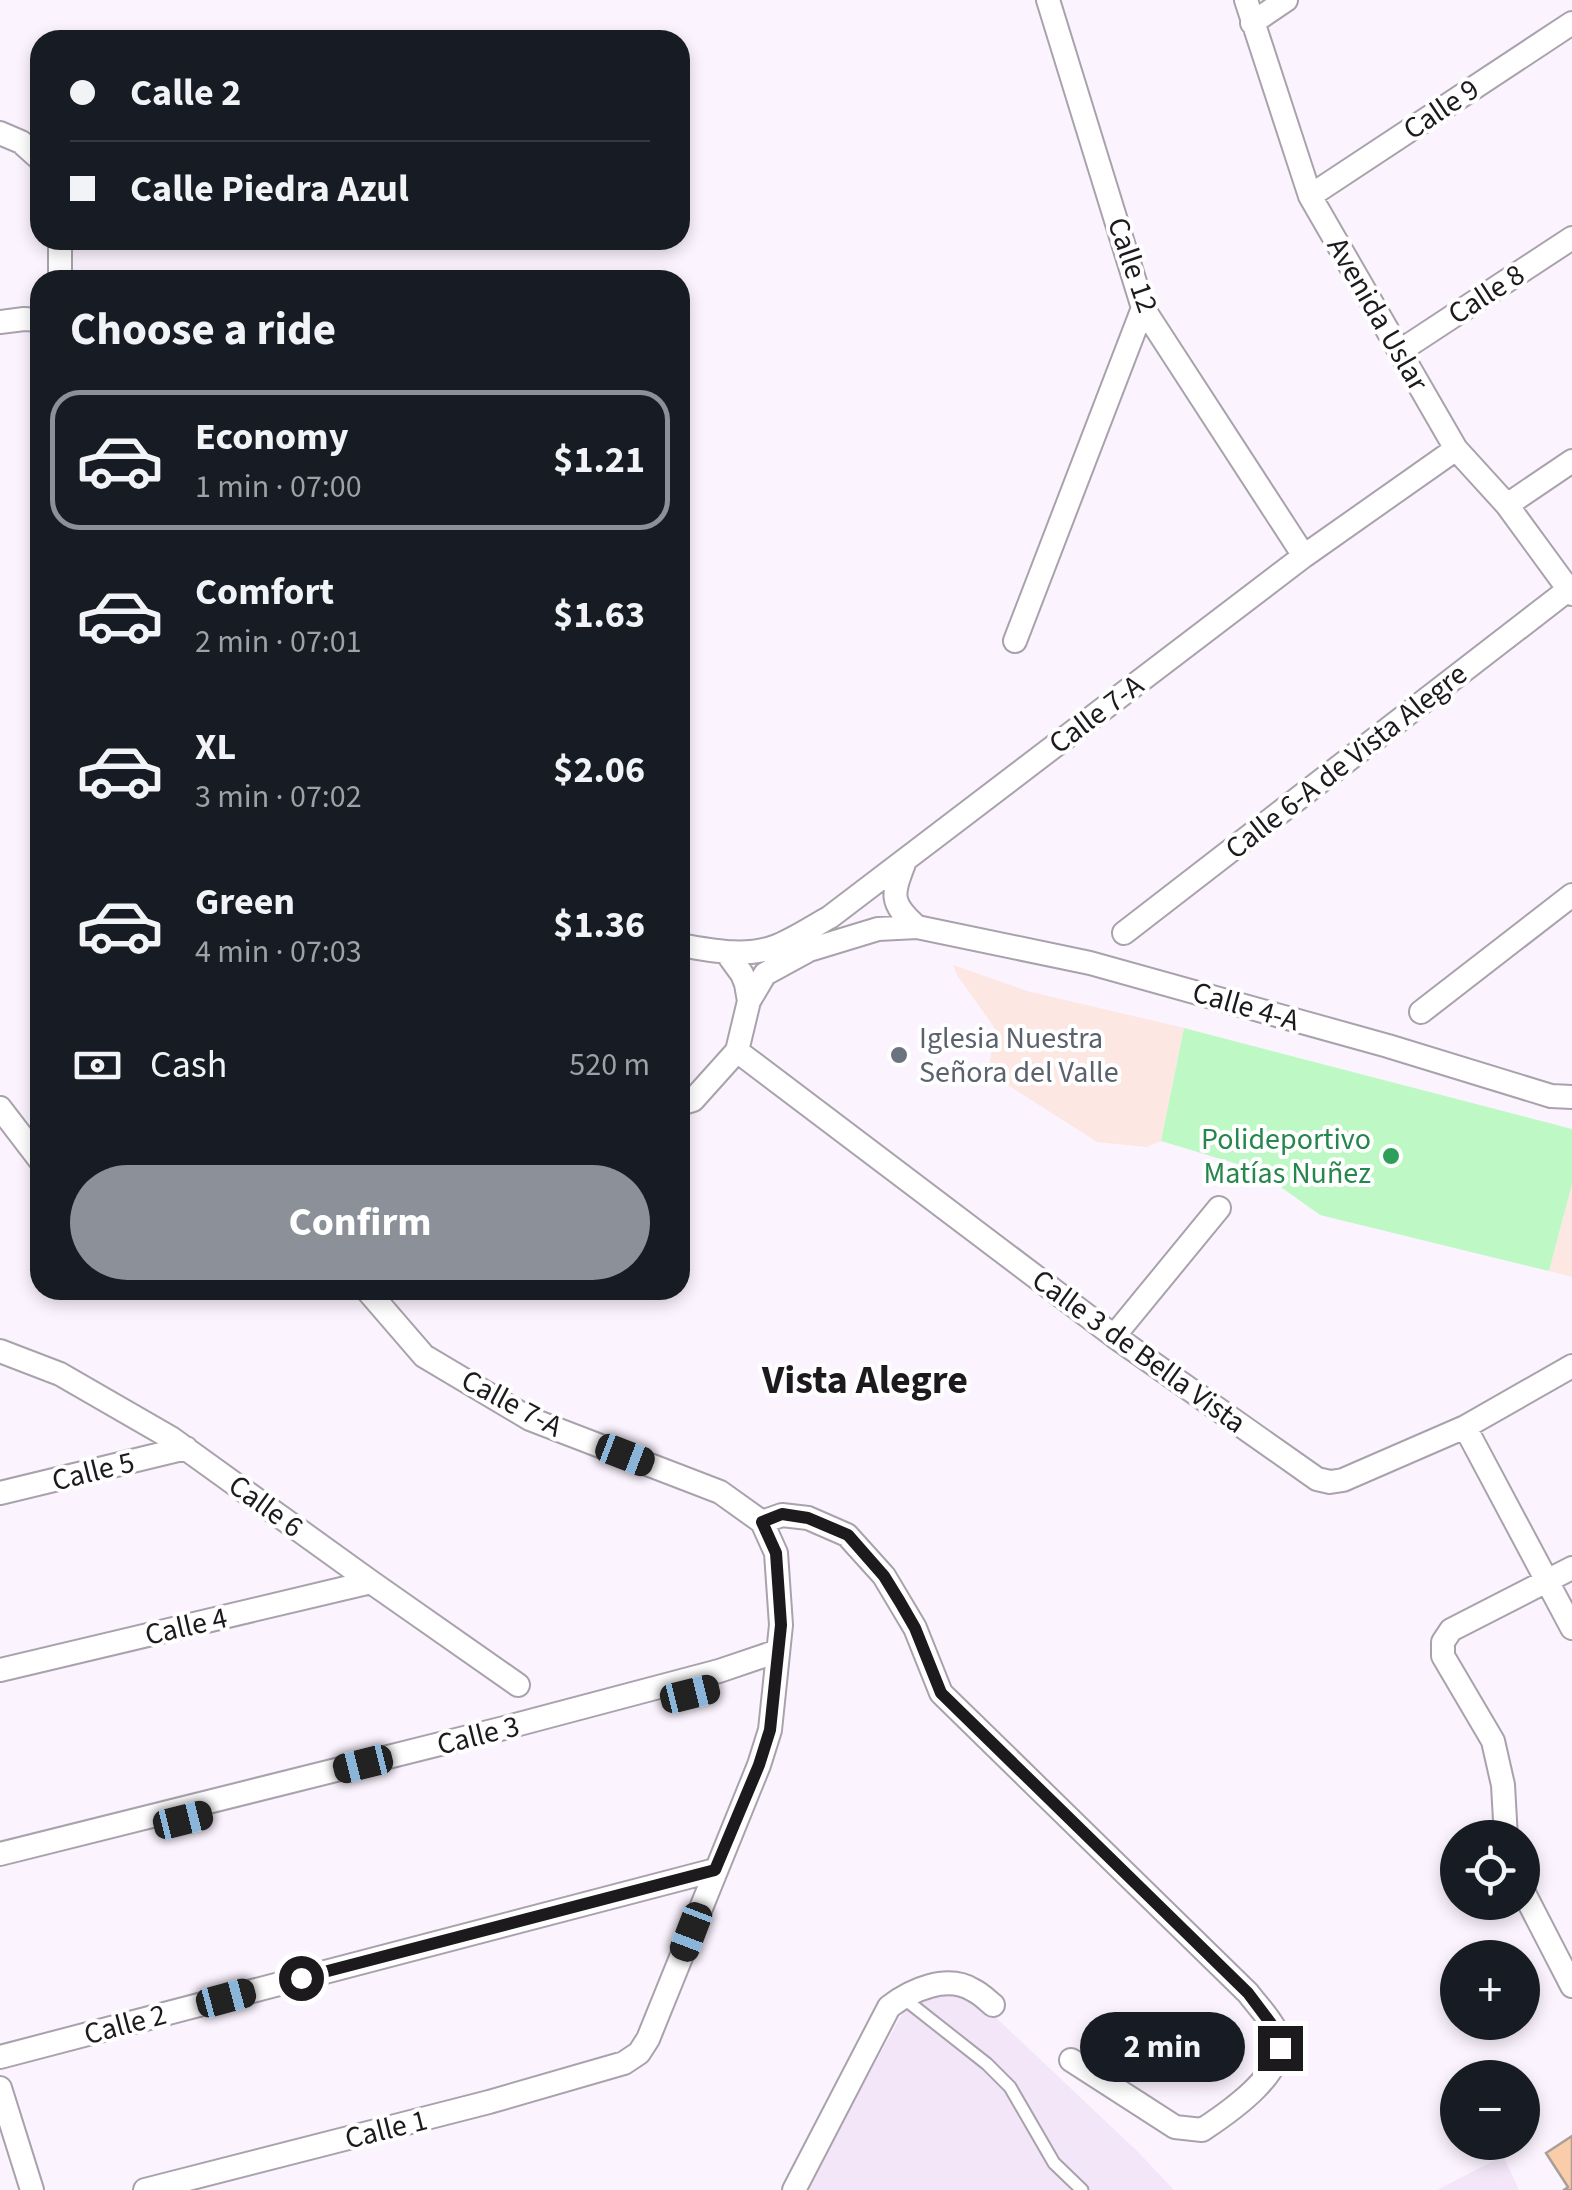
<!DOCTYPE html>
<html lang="en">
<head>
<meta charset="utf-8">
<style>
	:root { --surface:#171b24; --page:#242831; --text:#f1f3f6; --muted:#9ea1a6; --line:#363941; --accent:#8c9099 }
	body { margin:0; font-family:"Source Sans 3",sans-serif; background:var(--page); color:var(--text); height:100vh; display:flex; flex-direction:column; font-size:38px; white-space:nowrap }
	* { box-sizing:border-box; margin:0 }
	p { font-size:32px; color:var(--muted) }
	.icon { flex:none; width:55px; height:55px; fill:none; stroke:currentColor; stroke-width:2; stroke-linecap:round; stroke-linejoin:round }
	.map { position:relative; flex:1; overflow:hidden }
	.side { position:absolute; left:30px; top:270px; width:660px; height:1030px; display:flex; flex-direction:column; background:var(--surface); border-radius:30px; box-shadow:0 5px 15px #0003 }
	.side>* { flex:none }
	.guide { position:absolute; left:30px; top:30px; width:660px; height:220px; border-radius:30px; box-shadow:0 5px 15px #0003; display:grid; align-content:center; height:220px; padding:0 40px; background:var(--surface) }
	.tools { position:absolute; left:1440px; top:1820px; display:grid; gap:20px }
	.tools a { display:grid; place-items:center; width:100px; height:100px; border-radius:50%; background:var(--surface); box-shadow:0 5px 15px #0003; font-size:50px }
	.end { position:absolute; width:45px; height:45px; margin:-22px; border:12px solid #1d1a1e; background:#fff; box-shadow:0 0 0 5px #fff }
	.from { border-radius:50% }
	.bubble { position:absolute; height:70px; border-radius:35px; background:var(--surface); box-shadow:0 5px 15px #0003; font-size:32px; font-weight:700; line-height:70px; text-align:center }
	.car { position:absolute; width:30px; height:60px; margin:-30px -15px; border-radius:12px; box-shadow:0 0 8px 2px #0007; background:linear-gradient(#222 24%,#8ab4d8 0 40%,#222 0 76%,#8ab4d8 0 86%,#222 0) }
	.guide b { display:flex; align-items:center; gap:35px; height:95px; font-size:38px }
	.guide b+b { border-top:2px solid var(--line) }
	.guide i { width:25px; height:25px; background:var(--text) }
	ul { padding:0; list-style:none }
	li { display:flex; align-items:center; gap:30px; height:140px; margin:0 20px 15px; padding:0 20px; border:5px solid transparent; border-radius:30px }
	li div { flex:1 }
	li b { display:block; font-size:38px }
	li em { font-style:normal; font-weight:700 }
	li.current { border-color:var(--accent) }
	li>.icon { width:90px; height:90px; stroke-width:1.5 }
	h2 { padding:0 40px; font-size:45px; line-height:120px }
	.pay { display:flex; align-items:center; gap:25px; height:110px; padding:0 40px; font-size:38px }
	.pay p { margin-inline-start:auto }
	.button { display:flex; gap:20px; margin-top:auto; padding:20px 40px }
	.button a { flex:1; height:115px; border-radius:60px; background:var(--accent); color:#fff; font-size:40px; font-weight:700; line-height:115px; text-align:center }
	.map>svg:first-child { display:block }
</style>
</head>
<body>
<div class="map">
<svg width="1572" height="2190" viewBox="0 0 1572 2190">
	<rect width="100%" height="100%" fill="#fbf3fe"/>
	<path fill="#f2e6f8" d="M918 1993 972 1995 1138 2152 1174 2190H804L908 2004Z
		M1503 2156 1519 2190H1437Z"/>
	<path fill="#fce7e2" d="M953 965 1027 991 1184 1028 1161 1141 1147 1147 1097 1142 989 1073 994 1027 957 975Z
		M1572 1184V1277L1549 1271Z"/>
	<path fill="#bef9c5" d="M1184 1028 1572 1129V1184L1549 1271 1320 1215 1257 1170 1161 1141Z"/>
	<path fill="#f9ccaa" stroke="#aa9f97" stroke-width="2.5" d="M1572 2136V2190H1564L1568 2187 1546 2153Z"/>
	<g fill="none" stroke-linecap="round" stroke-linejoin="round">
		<defs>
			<path id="lane" d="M902 1997 987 2064 1010 2087 1054 2163 1082 2190"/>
			<path id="street" d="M1048 0 1143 308 1304 556
				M1246 0 1310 196 1456 449 1507 505 1572 594
				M1252 23 1286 0
				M0 133 21 142 40 159
				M1310 196 1572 23
				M60 280V240
				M0 322 24 319 40 320
				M1400 351 1572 238
				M1507 505 1572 461
				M1015 641 1143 308
				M905 861C892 895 889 902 917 927
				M1124 933 1568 590
				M680 945C710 950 744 958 774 947 793 940 812 927 830 917L1304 556 1456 449
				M749 1001 765 974 809 950 878 929 917 927 1090 963 1388 1046 1551 1096 1572 1097
				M1421 1012 1572 895
				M737 1051 1114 1336 1317 1479 1330 1482 1343 1480 1465 1427 1572 1366
				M680 1104 693 1100 737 1051 749 1001 746 984 742 974 726 952
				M0 1108 40 1160
				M1114 1336 1219 1208
				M0 1351 60 1374 171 1438 371 1582 518 1685
				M1465 1427 1572 1628
				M0 1493 186 1448
				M762 1522 782 1515 808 1518 847 1535 884 1576 915 1628 941 1693 1248 1993C1257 2005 1269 2017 1276 2031 1295 2068 1228 2113 1202 2130L1175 2127 1071 2060
				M0 1670 371 1582
				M1506 1838 1503 1785 1493 1741 1443 1656V1642L1451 1630 1572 1568
				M0 1854 508 1727 719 1671 778 1651
				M1522 1889 1572 1986
				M0 2057 715 1870
				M0 2088 32 2190
				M145 2190 489 2102 624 2063 639 2053 648 2039 759 1765 770 1730 781 1625 776 1553 762 1522 720 1492 530 1419 424 1356 367 1290
				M794 2190 889 2007C911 1990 947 1974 973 1990 980 1993 987 2000 993 2005"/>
		</defs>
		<use href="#lane" stroke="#a9a2ac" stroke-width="15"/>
		<use href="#street" stroke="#a9a2ac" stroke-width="26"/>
		<use href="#lane" stroke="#fff" stroke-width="11"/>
		<use href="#street" stroke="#fff" stroke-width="22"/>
	</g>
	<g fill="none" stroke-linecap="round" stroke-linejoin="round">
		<path stroke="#1d1a1e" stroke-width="12" d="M301 1978 715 1870 759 1765 770 1730 781 1625 776 1553 762 1522 782 1514 808 1518 848 1535 884 1576 900 1602 915 1628 941 1693 1248 1993 1278 2033 1280 2048"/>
	</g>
	<circle fill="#6b7280" stroke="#fff" stroke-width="4" cx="899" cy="1055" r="10"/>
	<circle fill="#2e9e5b" stroke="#fff" stroke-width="4" cx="1391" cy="1156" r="10"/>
	<g text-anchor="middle" stroke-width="8" stroke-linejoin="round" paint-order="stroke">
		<g font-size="30" fill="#1d1a1e" stroke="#fff">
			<text transform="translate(1441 109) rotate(-34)" y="10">Calle 9</text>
			<text transform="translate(1133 265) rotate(71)" y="10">Calle 12</text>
			<text transform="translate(1486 294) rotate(-33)" y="10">Calle 8</text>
			<text transform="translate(1378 314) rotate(60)" y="10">Avenida Uslar</text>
			<text transform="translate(1096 714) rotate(-37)" y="10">Calle 7-A</text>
			<text transform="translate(1346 761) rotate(-38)" y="10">Calle 6-A de Vista Alegre</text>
			<text transform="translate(1246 1006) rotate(16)" y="10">Calle 4-A</text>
			<text transform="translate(1139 1351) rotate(36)" y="10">Calle 3 de Bella Vista</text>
			<text transform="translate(512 1403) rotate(28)" y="10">Calle 7-A</text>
			<text transform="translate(93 1471) rotate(-14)" y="10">Calle 5</text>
			<text transform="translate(266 1506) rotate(36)" y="10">Calle 6</text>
			<text transform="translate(186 1626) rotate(-13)" y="10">Calle 4</text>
			<text transform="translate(478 1735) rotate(-14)" y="10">Calle 3</text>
			<text transform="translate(125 2024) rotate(-15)" y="10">Calle 2</text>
			<text transform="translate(386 2129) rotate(-14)" y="10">Calle 1</text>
		</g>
		<g font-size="30" fill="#5b616d" stroke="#fff" text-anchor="start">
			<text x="919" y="1048">Iglesia Nuestra<tspan x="919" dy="34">Señora del Valle</tspan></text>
		</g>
		<g font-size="30" fill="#27864d" stroke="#fff" text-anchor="end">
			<text x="1371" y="1149">Polideportivo<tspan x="1371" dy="34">Matías Nuñez</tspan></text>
		</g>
		<g font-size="40" font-weight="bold" fill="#1d1a1e" stroke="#fff">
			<text x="865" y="1393">Vista Alegre</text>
		</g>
	</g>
</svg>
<div class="tools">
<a><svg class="icon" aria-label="locate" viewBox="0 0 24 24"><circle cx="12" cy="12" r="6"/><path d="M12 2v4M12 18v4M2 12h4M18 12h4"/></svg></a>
<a>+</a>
<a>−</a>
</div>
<i class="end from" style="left:301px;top:1978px"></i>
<i class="end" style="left:1280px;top:2048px"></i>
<div class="bubble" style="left:1080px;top:2012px;width:165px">2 min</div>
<i class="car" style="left:625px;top:1455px;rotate:111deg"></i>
<i class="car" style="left:690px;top:1694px;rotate:76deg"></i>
<i class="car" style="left:363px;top:1764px;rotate:256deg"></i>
<i class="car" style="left:183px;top:1820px;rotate:76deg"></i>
<i class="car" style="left:691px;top:1932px;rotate:201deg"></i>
<i class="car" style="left:226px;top:1998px;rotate:75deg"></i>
<div class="guide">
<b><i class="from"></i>Calle 2</b>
<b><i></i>Calle Piedra Azul</b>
</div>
<section class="side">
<h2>Choose a ride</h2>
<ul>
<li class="current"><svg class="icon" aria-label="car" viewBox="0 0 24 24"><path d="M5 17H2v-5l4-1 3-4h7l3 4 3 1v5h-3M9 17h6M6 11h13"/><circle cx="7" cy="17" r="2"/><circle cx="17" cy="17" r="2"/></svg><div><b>Economy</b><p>1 min · 07:00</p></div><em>$1.21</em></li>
<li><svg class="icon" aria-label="car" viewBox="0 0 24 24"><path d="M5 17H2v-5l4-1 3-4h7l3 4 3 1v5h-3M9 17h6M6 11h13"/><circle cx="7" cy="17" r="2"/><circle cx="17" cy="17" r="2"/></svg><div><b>Comfort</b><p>2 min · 07:01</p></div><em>$1.63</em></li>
<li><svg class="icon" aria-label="car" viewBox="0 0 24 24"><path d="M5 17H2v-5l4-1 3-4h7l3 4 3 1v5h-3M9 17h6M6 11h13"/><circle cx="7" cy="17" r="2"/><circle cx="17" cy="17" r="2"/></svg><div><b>XL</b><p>3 min · 07:02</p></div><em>$2.06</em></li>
<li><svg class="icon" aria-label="car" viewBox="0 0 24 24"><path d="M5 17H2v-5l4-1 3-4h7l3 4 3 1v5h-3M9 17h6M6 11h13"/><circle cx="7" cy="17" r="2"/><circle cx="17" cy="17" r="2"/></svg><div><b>Green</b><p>4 min · 07:03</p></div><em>$1.36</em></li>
</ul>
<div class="pay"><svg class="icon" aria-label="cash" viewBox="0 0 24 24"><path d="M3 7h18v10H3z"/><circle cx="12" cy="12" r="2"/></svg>Cash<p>520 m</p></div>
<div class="button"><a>Confirm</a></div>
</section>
</div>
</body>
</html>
